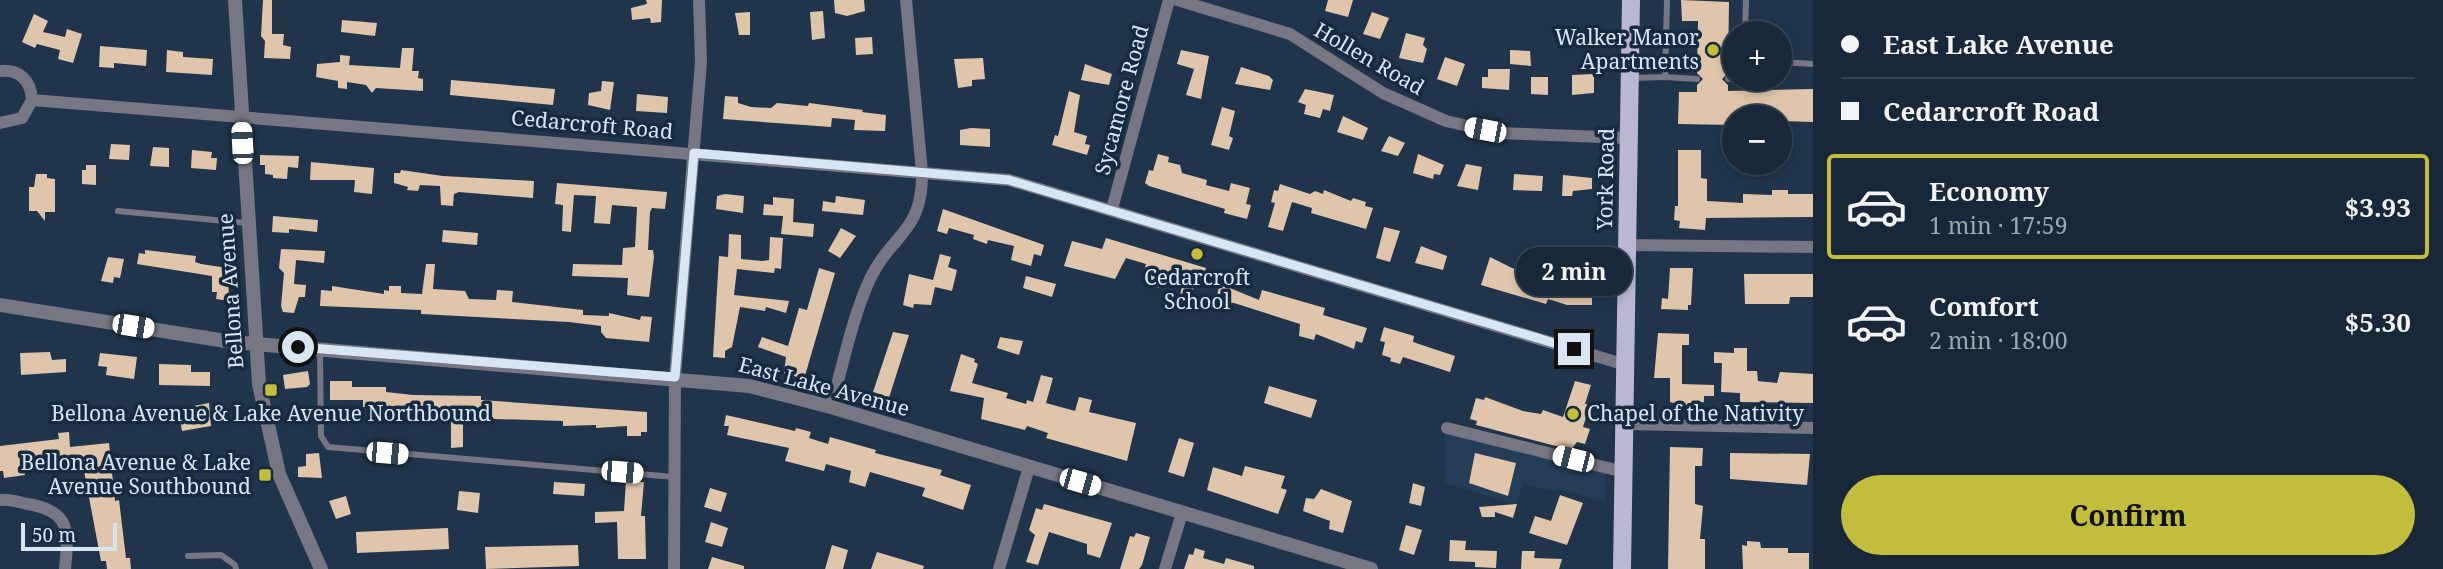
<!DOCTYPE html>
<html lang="en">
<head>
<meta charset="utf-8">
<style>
	:root { --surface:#182838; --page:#213040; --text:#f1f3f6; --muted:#9fa6ae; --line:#364453; --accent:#c3bd3e }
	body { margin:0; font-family:"Noto Serif",serif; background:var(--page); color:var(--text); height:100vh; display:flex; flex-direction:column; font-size:26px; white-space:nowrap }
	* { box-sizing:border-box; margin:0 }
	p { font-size:23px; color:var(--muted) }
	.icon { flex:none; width:38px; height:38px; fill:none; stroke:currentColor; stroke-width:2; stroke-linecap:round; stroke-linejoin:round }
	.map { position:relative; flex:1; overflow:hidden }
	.details { display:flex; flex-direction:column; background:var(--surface); width:630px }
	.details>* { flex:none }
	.banner { display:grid; align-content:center; height:154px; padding:0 28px; background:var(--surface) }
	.controls { position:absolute; left:1722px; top:21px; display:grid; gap:14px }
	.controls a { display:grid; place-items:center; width:70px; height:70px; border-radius:50%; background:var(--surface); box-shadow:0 4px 10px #0003,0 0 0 2px var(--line); font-size:35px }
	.scale { position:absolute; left:21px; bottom:18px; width:96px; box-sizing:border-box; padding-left:7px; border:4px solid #d8e5f3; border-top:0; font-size:19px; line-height:24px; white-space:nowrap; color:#d8e5f3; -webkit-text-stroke:5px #162b40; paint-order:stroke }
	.end { position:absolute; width:32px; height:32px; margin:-16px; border:9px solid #d8e5f3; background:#111; box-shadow:0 0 0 4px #111 }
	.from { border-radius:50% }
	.bubble { position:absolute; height:49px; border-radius:24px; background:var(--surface); box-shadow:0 4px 10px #0003,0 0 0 2px var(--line); font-size:23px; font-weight:700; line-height:49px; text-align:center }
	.car { position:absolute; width:21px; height:42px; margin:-21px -10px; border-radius:9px; box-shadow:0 0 5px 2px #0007; background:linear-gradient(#fff 24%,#345 0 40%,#fff 0 76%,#345 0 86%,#fff 0) }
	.banner b { display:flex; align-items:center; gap:24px; height:66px; font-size:26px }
	.banner b+b { border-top:2px solid var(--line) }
	.banner i { width:18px; height:18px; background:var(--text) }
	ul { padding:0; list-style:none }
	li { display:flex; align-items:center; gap:21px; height:105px; margin:0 14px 10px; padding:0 14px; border:4px solid transparent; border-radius:7px }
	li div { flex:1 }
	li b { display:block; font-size:26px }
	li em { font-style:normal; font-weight:700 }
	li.selected { border-color:var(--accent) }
	li>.icon { width:63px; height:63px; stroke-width:1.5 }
	.cta { display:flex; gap:14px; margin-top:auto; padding:14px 28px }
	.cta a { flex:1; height:80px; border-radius:42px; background:var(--accent); color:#111; font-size:28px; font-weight:700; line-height:80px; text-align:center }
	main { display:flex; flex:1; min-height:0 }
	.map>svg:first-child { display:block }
</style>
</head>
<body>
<main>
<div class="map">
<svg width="1813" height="569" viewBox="0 0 1813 569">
	<rect width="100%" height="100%" fill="#20354b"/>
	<path fill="#253d59" d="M1445 428 1605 468V502L1562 490 1553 491 1523 484 1516 505 1445 483Z"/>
	<path fill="#dfc5ab" d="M263 0H272V34H284L283 45 291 47 290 59 264 58 265 41 261 36Z
		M646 0H662L661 22 651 23 650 18 632 20 631 8 647 4Z
		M834 0H864L865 11 847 16 835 13Z
		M1328 0H1353L1348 17 1325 11Z
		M1681 0 1729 2 1728 73 1722 79 1728 85V91L1813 89V122L1780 121V117H1734V125L1678 124 1679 92H1697V85L1703 79 1697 73 1698 21H1682Z
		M823 11 825 38 812 40 810 12Z
		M750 12V35H739L735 13Z
		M1372 12 1389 18 1380 39 1363 34Z
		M34 14 48 21 43 32 65 37 67 29 82 34 73 63 58 59 60 50 37 44 35 48 22 42Z
		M342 20 377 23 375 36 341 32Z
		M1406 33 1425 38 1423 45 1427 49 1423 63 1399 58Z
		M872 37 873 54 856 55 855 38Z
		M100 46 147 50 146 66 114 63V68L99 67Z
		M402 48H414L412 71H419L418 78 423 79V91L376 88 372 93 366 85 347 82V89L338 88V81L316 77 317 64 340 62V55L350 56 349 65 400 68Z
		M167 50 183 52V57L213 59 212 75 166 72Z
		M1181 50 1209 56 1201 99 1186 95 1194 69 1177 64Z
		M1510 50 1530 51 1531 66 1510 64Z
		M1445 57 1465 64 1457 86 1437 79Z
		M983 58 985 79 972 80V86L958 88 954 59Z
		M1085 64 1112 74 1109 85 1081 80Z
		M1241 67 1269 76 1273 80 1270 90 1235 84Z
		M1488 69H1510L1509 90 1482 88V77H1488Z
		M1594 74V93L1572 95V75Z
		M1531 77H1548V95L1531 94Z
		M451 80 555 89 553 105 450 95Z
		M602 81 614 82 610 110 588 105 589 93 601 91Z
		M1305 89 1334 95 1330 111 1323 109 1320 118 1304 114 1306 105 1298 102Z
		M1069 91 1080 95 1074 132 1087 136 1085 144 1090 145 1087 155 1052 145 1055 135 1058 136Z
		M637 94 668 97 667 113 636 111Z
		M725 96 738 97V103L751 107 771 108 777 103 808 106 809 103 863 110 862 112 886 115 885 131 854 130 855 120 832 118 831 127 723 119Z
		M1222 107 1235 111 1229 136 1233 138 1229 150 1211 145Z
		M1343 116 1368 128 1363 140 1337 132Z
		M971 128 990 129V147L960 145V130Z
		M1389 136 1405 143 1398 156 1381 151Z
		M111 144 130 145 129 160 109 159Z
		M153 147 169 148V167L150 166Z
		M192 150 212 152 211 158H217L216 170 191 168Z
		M1678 150H1701V178L1707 179V201L1743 203V194L1772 195V190H1788V194H1813V217L1706 218 1705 230 1679 228 1680 221 1674 220 1675 206H1678Z
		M1158 154 1169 157 1168 162 1180 165 1182 173 1207 180 1206 185 1229 191 1231 183 1250 188 1246 204 1251 205 1247 219 1224 213 1225 209 1149 186 1145 183 1149 170 1153 171Z
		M1418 154 1444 165 1440 175 1434 174 1433 179 1413 173Z
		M260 155 299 156 298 168 288 167 287 179 273 178V175L265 174V165H260Z
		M311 162 374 168 372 194 354 192 355 180H310Z
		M1466 164 1482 167 1478 190 1457 186Z
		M86 165H96V185L82 184V170H86Z
		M401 170 443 176 534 181 533 198 459 192 454 194 453 206 441 205 440 186 420 185 418 191 407 190 408 187 394 183V173H400Z
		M36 174H47V178L55 179V212H45V221L37 211H29V187H34Z
		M1514 174 1543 176 1542 191 1513 190Z
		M1563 175 1592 178V189L1573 191 1572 196H1562Z
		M557 183 667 192 665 209 652 208 650 212 648 250H653L654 257 649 297 627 295 628 278 572 276 573 264 622 265 623 248 635 247 637 207 612 205 610 224 594 223 596 196 574 195 571 232 562 231 563 205 555 204Z
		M1280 184 1310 194 1315 191 1323 194 1324 190 1351 201 1353 198 1366 202 1365 206 1373 208 1366 229 1311 213 1312 208 1292 202 1283 231 1268 227 1275 203 1271 202 1274 190 1278 191Z
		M725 194 744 196 743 213 716 209 717 196Z
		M836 196 865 200 863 215 822 211 823 201 835 203Z
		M773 197 794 199 793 222 814 224 813 237 781 234 783 216 763 215 764 204 773 205Z
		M943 209 1044 245 1041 256 1034 254 1031 266 1011 260 1014 246 988 240 987 244 973 239 974 235 949 228 947 234 937 231Z
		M273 216 318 220 317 232 289 229V233L272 232Z
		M1384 227 1400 231 1390 262 1376 258Z
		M841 228 856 236 840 258 828 251Z
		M443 230 478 233 477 245 442 242Z
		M729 234 741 235V259L762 261 769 260 770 237 783 238 781 269 775 268 774 273 737 269 734 295 789 301 786 313 766 307 765 311 740 307 732 347 725 351V358L713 357 719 256 728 257Z
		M1106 238 1206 268 1201 286 1195 284 1190 299 1180 295 1184 278 1165 272 1160 288 1147 284 1149 278 1143 276 1146 264 1126 258 1115 279 1064 266 1072 241 1102 249Z
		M1421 246 1447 256 1443 270 1415 263Z
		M281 249 325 251 324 263 296 260 294 284 306 285 305 297H299L294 313 283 312 281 306 284 273 279 268Z
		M145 250 196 256 195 262 201 264 228 268 229 301 216 299 217 292H212V276L137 264 139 253 145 254Z
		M940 254 951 257 948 267 957 270 952 291 935 287 931 305 914 304 913 308 903 305 909 274 933 280Z
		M108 257 124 259 120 278 114 277 113 283 101 281Z
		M1490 257 1512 268 1560 281H1592V305H1567L1548 299 1546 304 1481 285Z
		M426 264H435L433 289 465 291 469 299 496 300 497 290 513 291 512 302 583 310V315L609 316V313L640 320 641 316 652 317 649 342 606 338 601 332V326L569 322 421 314V310L320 306 321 290 332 291V286L384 294V290L389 291V286H401V293L422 294Z
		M819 268 835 273 804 379 784 373 786 357 758 347 762 337 788 346 799 308 807 310Z
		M1670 268H1693L1691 305H1688V310L1661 309 1662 298 1668 299Z
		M1744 274H1813V297H1790L1789 304H1745Z
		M1026 276 1056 284 1052 297 1023 288Z
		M1220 284 1259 300 1262 290 1325 308 1323 315 1367 328 1362 343 1356 341 1354 349 1316 334 1314 340 1299 336 1300 324 1234 303 1215 302Z
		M1384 327 1414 336 1413 342 1455 356 1450 372 1403 357 1400 364 1390 361 1391 358 1382 355 1385 342 1380 341Z
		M893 332 909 335 887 404 874 399 876 393 873 392Z
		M1658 333 1689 334V345H1682V384L1714 385V396H1704V402L1694 403V408L1670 402V378H1654Z
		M1000 337 1023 341 1019 355 997 348Z
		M1734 348H1747V371H1757L1758 381 1777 383 1780 372 1813 374V403L1740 402V393L1721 392 1722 363H1714V352L1734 353Z
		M50 352 52 360 66 359V372L21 375 20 353Z
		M100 353 137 357 134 379 106 375 107 367 98 366Z
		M961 354 975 359 974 362 978 364 972 383 1008 393 1006 398 1026 404 1027 400 1033 402 1041 375 1053 378 1046 403 1075 411 1079 397 1092 400 1089 412 1136 423 1127 461 1046 438 1048 433 1027 426 1025 430 981 419 984 398 950 391Z
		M159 364 191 365V372H210V386L159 385Z
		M308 371 310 384 307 387 285 389 283 375Z
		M330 381H352V387H386V392L413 395 481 396V400L647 412V432H641V436H627V426L596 428V425L563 426V421L463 418V447L451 448V421H436V414H430V411L399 412 397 406 363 407V400H330Z
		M1575 381 1591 385 1585 404 1590 405 1583 427 1590 429 1585 444 1577 442 1571 450 1476 425 1477 421 1470 419 1476 398 1484 400 1485 397 1523 411 1541 414 1543 410 1563 417Z
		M1269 386 1317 400 1311 418 1264 403Z
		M209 403 211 426 182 431 178 409Z
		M726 415 795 431 796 428 811 432 809 438 828 444 830 437 876 450 875 453 942 470 940 475 971 485 963 510 922 496 925 488 891 478 870 472 865 487 849 482 851 471 826 464 824 471 785 461 789 448 727 435 729 426H724Z
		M69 432 70 447 109 443 115 501 119 500 126 558H130L131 569H107L106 561H101L82 460 24 469 25 475 4 478 3 471H0V446L59 439 58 433Z
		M1179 438 1194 443 1184 477 1168 472Z
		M1670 447 1703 448 1702 466H1695V504L1703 506 1700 539H1705V569H1668Z
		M319 453 322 478 298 477V467L306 466V454Z
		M1475 453 1516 463 1508 496 1469 483Z
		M1730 453 1810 454 1807 485 1730 479Z
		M1245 466 1285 476 1281 488 1287 490 1278 514 1207 490 1213 467 1242 476Z
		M626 481 644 482 641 516H645L646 559H618L617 522 595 523V512L624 511Z
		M554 482 585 484 584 496 553 494Z
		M1413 483 1425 487 1421 506 1409 503Z
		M710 488 727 493 721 512 704 507Z
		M1321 489 1352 501 1343 533 1329 529 1330 521 1303 511 1306 498 1314 499Z
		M459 491 480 493 478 513 457 510Z
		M1560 495 1583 503 1567 545 1529 533 1535 516 1551 521Z
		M346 496 351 514 336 519 329 501Z
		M1044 504 1112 523 1100 558 1087 554V544L1049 532 1038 565 1026 562 1035 535 1029 530 1036 508 1042 510Z
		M1517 504 1513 518 1495 512V517H1482L1479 507Z
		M711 522 728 528 722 547 705 542Z
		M1406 525 1422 530 1414 555 1399 550Z
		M448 528 449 549 357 553 356 532Z
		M1136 533 1150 537 1142 565 1139 569H1120L1130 536 1134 537Z
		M1450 540 1466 541 1465 550 1497 551 1496 568 1475 567V562L1449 561Z
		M1747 541 1760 542 1761 548H1788V553H1809V569H1743L1742 545 1747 546Z
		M578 545 579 566 486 569 485 547Z
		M832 545 848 550 843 569H825Z
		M1195 548 1205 551 1203 558 1224 564 1226 558 1254 566V569H1184L1189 554 1193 555Z
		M1522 551H1535L1534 558 1562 559 1559 569H1521Z
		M877 552 924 566 923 569H871Z
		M712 557 744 566V569H708Z"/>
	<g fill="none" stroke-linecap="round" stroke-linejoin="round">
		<path stroke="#777683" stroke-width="6" d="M1745 33 1746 0
			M1780 62 1813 64
			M1665 77 1697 79
			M1632 78 1665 77 1667 0
			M1728 79 1734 78
			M118 211 247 223
			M320 351 321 436 328 447 674 477
			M188 556 221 555 235 565 236 569"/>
		<path stroke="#777683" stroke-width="12" d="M1177 0 1290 34 1383 93 1446 121 1499 133 1629 138
			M0 71C19 69 31 80 32 100L22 118 0 123
			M32 100 1009 180 1626 365
			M1112 209 1169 0
			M1628 245 1813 247
			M831 407C843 365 852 318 870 279 892 233 923 233 922 172L906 0
			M1625 424 1813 428
			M1447 428 1624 472
			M0 500C9 499 18 502 28 504 70 511 69 530 65 569
			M674 569 675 377 701 62 699 0
			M999 569 1029 467
			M1165 569 1182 513"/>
		<path stroke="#777683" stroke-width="14" d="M235 0 259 384 279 474 321 569
			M0 305 232 342 749 386 831 407 1371 569"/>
		<path stroke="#bab7d3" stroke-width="18" d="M1622 569 1631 0"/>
	</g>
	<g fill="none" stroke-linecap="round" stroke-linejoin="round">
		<path stroke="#d8e5f3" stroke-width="9" d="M298 347 675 377 694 153 1009 180 1574 349"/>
	</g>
	<g fill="#c3bd3e" stroke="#162b40" stroke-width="2.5">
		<circle cx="1713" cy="50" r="7"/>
		<circle cx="1197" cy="254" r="7"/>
		<rect x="264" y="383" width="14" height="14" rx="3.5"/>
		<circle cx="1573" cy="414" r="7"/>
		<rect x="258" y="468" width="14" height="14" rx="3.5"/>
	</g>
	<g text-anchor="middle" stroke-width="7" stroke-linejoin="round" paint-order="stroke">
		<g font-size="21" fill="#d8e5f3" stroke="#162b40" text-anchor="end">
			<text x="1699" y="45">Walker Manor<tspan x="1699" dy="24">Apartments</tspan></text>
			<text x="1197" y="285" text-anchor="middle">Cedarcroft<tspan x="1197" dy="24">School</tspan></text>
			<text x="271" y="421" text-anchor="middle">Bellona Avenue &amp; Lake Avenue Northbound</text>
			<text x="1587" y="421" text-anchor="start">Chapel of the Nativity</text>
			<text x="251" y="470">Bellona Avenue &amp; Lake<tspan x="251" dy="24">Avenue Southbound</tspan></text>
		</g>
		<g font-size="21" fill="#d8e5f3" stroke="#162b40">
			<text transform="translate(1369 59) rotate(30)" y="7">Hollen Road</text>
			<text transform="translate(1122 100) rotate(-75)" y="7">Sycamore Road</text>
			<text transform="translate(592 125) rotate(5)" y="7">Cedarcroft Road</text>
			<text transform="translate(1606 179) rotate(-89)" y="7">York Road</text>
			<text transform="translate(231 291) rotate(-94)" y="7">Bellona Avenue</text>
			<text transform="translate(824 387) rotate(15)" y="7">East Lake Avenue</text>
		</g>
	</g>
</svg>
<div class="controls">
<a>+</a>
<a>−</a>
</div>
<div class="scale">50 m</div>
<i class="end from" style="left:298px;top:347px"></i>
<i class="end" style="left:1574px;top:349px"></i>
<div class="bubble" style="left:1516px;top:247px;width:116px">2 min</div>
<i class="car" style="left:1485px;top:130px;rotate:281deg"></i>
<i class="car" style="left:242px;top:143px;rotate:357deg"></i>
<i class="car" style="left:133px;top:326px;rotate:99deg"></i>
<i class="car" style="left:387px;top:453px;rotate:95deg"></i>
<i class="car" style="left:1573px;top:459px;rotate:284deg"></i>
<i class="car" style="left:622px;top:472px;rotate:95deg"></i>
<i class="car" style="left:1080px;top:482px;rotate:106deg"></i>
</div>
<section class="details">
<div class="banner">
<b><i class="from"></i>East Lake Avenue</b>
<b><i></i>Cedarcroft Road</b>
</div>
<ul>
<li class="selected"><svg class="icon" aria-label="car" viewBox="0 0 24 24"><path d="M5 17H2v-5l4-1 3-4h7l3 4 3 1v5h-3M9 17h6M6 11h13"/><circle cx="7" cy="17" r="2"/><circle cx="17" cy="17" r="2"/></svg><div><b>Economy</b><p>1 min · 17:59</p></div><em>$3.93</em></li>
<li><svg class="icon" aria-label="car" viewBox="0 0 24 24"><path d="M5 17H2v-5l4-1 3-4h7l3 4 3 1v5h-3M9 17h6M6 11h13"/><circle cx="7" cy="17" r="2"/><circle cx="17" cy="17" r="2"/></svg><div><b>Comfort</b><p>2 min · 18:00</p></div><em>$5.30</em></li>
</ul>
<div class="cta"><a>Confirm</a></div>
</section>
</main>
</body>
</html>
